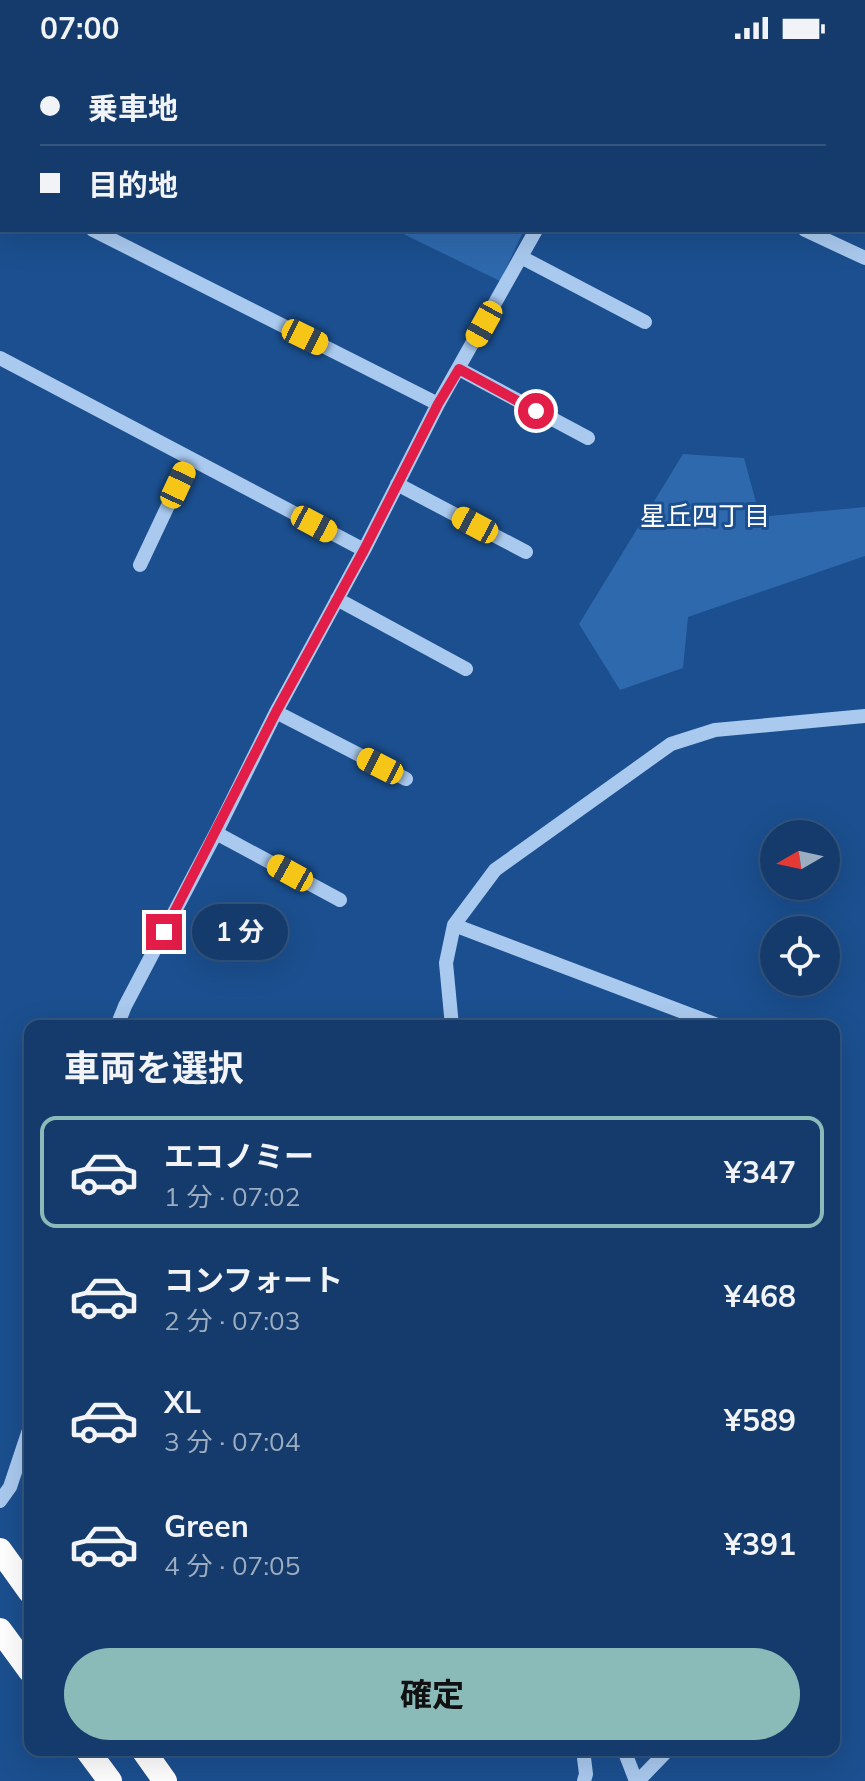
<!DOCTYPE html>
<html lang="ja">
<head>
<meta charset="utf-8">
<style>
	:root { --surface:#143b6b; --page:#1d4271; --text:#f1f3f6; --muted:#9dadc1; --line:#33557e; --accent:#8bbbb9 }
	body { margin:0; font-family:Mulish,"Noto Sans JP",sans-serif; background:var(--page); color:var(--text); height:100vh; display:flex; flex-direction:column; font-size:30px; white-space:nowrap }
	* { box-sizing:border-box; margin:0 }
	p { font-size:26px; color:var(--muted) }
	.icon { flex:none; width:44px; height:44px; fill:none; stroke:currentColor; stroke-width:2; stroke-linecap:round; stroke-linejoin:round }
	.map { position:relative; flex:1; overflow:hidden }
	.details { position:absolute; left:24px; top:964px; width:816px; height:736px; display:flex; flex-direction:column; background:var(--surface); border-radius:16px; box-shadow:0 8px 32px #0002,0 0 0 2px var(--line) }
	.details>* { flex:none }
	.banner { position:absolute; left:0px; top:0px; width:866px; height:176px; box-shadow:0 8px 32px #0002,0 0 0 2px var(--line); display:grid; align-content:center; height:176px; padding:0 40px; background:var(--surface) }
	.needle { width:52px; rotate:261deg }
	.buttons { position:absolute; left:760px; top:764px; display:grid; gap:16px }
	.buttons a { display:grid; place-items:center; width:80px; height:80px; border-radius:50%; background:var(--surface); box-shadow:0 8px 32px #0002,0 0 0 2px var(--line); font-size:40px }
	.end { position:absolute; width:36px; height:36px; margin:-18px; border:10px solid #e11d48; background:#fff; box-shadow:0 0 0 4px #fff }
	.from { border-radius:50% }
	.bubble { position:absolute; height:56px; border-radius:28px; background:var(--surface); box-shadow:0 8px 32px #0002,0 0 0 2px var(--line); font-size:26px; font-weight:700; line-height:56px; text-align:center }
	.car { position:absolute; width:24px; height:48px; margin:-24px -12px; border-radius:10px; box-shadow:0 0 6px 2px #0007; background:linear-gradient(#f5c518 24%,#345 0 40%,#f5c518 0 76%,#345 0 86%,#f5c518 0) }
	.banner b { display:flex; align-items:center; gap:28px; height:76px; font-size:30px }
	.banner b+b { border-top:2px solid var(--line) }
	.banner i { width:20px; height:20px; background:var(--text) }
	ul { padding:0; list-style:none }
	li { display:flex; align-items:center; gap:24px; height:112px; margin:0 16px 12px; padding:0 24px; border:4px solid transparent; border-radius:16px }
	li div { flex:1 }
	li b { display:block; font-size:30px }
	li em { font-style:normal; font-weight:700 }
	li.active { border-color:var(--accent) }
	li>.icon { width:72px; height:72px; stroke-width:1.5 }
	h2 { padding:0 40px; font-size:36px; line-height:96px }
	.cta { display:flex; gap:16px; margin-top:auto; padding:16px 40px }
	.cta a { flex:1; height:92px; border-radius:48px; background:var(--accent); color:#111; font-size:32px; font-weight:700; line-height:92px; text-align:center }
	.status { display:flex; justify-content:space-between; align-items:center; height:56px; padding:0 40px; background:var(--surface); direction:ltr }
	.status svg { height:22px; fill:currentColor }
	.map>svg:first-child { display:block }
</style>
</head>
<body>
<div class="status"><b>07:00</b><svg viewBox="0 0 49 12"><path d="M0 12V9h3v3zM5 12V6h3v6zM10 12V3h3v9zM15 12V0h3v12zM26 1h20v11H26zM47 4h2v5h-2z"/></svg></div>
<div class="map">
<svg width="865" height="1725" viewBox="0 0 865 1725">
	<rect width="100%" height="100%" fill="#1b4f8f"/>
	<path fill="#2e69ad" d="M395 174H524L500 225Z
		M683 398 744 402 760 461 865 451V500L688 561 683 612 620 634 579 568Z"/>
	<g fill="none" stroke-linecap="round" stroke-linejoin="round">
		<path stroke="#a9c9ee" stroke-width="14" d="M358 0 363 2
			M777 0 781 2
			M122 2V0
			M315 2 316 0
			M453 2 454 0
			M629 2 631 0
			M864 41H865
			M0 130H2
			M0 157 2 152
			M93 174 438 348
			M805 174 865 202
			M521 201 645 266
			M0 302 364 494
			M459 313 588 382
			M397 428 526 496
			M140 509 190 403
			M337 543 466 613
			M276 656 406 723
			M216 777 340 844
			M454 869 720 970
			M117 970 125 950 216 777 276 656 364 494 438 348 536 174
			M452 970 446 907 454 869 495 814 671 688 715 674 865 660
			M0 1445 10 1431 30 1371
			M583 1694 586 1718 584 1725
			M624 1694 636 1725
			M638 1725 668 1694"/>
		<path stroke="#fff" stroke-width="24" d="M0 1494 30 1536
			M0 1574 30 1615
			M87 1694 110 1725
			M143 1694 165 1725"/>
	</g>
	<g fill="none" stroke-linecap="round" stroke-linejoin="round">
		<path stroke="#e11d48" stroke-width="10" d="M164 876 276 656 364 494 438 348 459 313 536 355"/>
	</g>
	<g text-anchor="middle" stroke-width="6" stroke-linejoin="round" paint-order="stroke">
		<g font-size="26" fill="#fff" stroke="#1b4f8f">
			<text x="705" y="469">星丘四丁目</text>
		</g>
	</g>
</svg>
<div class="buttons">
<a><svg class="needle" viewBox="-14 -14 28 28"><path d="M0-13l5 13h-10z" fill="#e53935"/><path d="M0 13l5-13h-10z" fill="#9dadc1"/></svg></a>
<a><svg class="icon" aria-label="locate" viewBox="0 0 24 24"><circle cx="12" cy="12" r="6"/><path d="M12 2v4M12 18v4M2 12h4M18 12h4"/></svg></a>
</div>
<i class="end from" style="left:536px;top:355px"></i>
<i class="end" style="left:164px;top:876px"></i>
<div class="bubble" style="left:192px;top:848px;width:96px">1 分</div>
<i class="car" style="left:484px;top:268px;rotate:209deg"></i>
<i class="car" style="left:305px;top:281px;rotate:116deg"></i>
<i class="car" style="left:178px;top:429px;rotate:25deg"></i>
<i class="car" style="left:314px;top:468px;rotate:118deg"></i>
<i class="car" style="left:475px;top:469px;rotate:298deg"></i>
<i class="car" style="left:380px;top:710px;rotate:297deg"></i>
<i class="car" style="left:290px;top:817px;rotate:299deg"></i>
<div class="banner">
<b><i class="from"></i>乗車地</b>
<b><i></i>目的地</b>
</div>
<section class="details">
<h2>車両を選択</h2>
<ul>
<li class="active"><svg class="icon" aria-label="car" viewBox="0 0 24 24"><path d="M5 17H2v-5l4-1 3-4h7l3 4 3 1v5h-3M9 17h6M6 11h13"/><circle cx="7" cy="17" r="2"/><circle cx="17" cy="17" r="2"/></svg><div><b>エコノミー</b><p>1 分 · 07:02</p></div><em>¥347</em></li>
<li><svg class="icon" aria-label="car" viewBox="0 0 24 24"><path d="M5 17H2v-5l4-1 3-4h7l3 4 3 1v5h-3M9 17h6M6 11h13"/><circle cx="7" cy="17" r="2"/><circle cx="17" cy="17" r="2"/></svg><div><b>コンフォート</b><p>2 分 · 07:03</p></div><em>¥468</em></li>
<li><svg class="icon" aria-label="car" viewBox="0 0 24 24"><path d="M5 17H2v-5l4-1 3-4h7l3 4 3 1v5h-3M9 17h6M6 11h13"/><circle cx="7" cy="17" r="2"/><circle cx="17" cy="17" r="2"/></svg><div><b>XL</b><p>3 分 · 07:04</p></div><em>¥589</em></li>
<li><svg class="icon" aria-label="car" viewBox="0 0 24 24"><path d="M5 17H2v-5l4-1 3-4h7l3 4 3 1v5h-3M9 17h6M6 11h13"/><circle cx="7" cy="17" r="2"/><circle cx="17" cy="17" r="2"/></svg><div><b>Green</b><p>4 分 · 07:05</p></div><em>¥391</em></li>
</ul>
<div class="cta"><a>確定</a></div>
</section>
</div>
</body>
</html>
